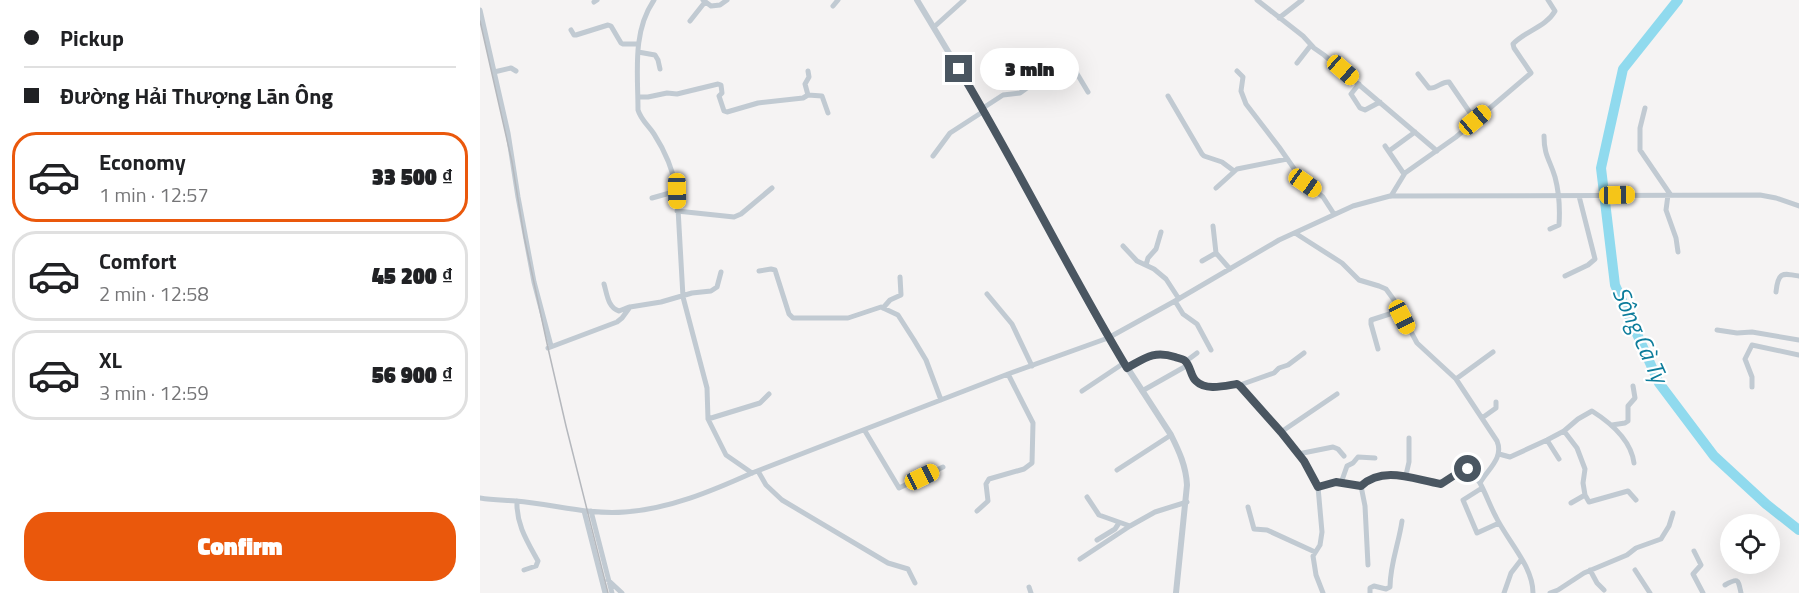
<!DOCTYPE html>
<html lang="en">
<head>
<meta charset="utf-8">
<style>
	:root { --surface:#fff; --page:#f6f6f6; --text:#202124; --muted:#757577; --line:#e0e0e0; --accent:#ea580c }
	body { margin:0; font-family:"Titillium Web",sans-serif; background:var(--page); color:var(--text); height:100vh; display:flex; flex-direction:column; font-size:22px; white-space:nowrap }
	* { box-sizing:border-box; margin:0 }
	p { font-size:20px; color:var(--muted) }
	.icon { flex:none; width:33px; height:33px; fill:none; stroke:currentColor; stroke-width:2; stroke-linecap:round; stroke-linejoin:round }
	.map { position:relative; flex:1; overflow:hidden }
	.side { display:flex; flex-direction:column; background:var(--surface); width:480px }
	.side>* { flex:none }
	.guide { display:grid; align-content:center; height:132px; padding:0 24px; background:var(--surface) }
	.tools { position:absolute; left:1240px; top:514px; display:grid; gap:12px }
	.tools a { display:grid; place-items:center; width:60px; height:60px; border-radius:50%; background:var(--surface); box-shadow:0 6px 24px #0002; font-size:30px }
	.end { position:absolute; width:27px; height:27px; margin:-14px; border:8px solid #4a5661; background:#fff; box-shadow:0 0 0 3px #fff }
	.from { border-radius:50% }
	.bubble { position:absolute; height:42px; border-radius:21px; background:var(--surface); box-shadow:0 6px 24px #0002; font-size:20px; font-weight:800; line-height:42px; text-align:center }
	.car { position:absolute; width:18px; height:36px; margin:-18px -9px; border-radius:8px; box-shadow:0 0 4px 2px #0007; background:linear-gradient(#f5c518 24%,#345 0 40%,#f5c518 0 76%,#345 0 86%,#f5c518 0) }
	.guide b { display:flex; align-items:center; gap:21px; height:57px; font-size:22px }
	.guide b+b { border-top:2px solid var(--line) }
	.guide i { width:15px; height:15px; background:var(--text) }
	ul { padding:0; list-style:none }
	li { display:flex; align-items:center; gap:18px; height:90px; margin:0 12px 9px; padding:0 12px; border:3px solid var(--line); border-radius:24px }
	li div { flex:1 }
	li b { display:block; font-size:22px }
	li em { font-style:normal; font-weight:800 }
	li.selected { border-color:var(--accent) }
	li>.icon { width:54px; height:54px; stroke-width:1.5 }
	.action { display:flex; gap:12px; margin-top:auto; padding:12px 24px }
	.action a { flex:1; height:69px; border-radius:24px; background:var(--accent); color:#fff; font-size:24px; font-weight:800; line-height:69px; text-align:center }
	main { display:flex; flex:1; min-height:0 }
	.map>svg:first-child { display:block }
</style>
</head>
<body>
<main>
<section class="side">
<div class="guide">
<b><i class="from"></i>Pickup</b>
<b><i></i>Đường Hải Thượng Lãn Ông</b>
</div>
<ul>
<li class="selected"><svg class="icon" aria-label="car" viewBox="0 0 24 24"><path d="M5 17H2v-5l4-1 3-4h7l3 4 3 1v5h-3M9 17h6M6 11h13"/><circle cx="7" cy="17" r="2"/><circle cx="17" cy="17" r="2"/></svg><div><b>Economy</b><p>1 min · 12:57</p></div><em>33 500 ₫</em></li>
<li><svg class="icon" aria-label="car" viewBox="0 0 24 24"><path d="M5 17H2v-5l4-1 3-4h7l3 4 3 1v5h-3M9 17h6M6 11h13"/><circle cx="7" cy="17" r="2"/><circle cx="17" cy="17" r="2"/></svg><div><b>Comfort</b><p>2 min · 12:58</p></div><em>45 200 ₫</em></li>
<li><svg class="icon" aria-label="car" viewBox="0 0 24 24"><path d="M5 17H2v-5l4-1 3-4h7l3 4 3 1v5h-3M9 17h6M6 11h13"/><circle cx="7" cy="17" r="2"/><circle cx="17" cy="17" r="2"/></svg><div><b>XL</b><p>3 min · 12:59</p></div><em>56 900 ₫</em></li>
</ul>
<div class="action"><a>Confirm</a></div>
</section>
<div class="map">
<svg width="1319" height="593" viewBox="0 0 1319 593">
	<rect width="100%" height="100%" fill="#f5f3f3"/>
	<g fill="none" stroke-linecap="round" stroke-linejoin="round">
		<path stroke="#90daee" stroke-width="10" d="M1198 0 1143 69 1121 168 1135 285 1179 383 1234 456 1286 504 1319 530"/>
		<path stroke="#c1cad2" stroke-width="5" d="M174 0C152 32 158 73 158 110 161 120 168 125 174 134 185 151 193 170 197 191L203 297 227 388 228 419 246 455 272 473
			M223 0 231 6 240 5 247 0
			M777 0 823 36 834 48 844 55 957 151
			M114 2 117 0
			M353 6 358 0
			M0 10 28 133 38 197 54 282 71 346
			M799 18 822 0
			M210 21 225 2
			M454 27 484 0
			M91 30 94 35H96L128 25 131 26 141 43 143 44H158
			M158 52 175 55 178 60 180 69
			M817 63 831 45
			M757 71 763 77 761 91 766 104 799 147 822 180 843 197 854 214
			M14 72 31 68 36 71
			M938 74 949 88C957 89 962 81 969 82L995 120
			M879 84 871 94 880 108 885 110 900 102
			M328 95 342 96 348 113
			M688 96 722 154 724 156 742 162 754 171
			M158 97H168L187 93 197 94 238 84 241 85 242 93 239 96 244 111 247 112 278 103 323 98 328 95 325 84 329 77 328 71
			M503 108 523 95 540 93 587 59 590 62 608 92
			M1165 108 1160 128V150L1190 194
			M1064 136C1064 156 1070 160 1075 177 1079 192 1080 210 1079 225L1070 229
			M905 146 924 174
			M909 151 935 132
			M453 156 470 133 504 111
			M736 188 757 169 807 159
			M1188 195 1186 210 1196 238 1198 252
			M911 196 925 173 976 137 1051 73 1034 48 1033 44C1045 31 1066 27 1075 11L1068 0
			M172 198 197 191
			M197 211 254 217 261 214 292 188
			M733 226 736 253 750 269
			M815 233 862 263 879 280 899 286 906 289 914 300 937 343 976 379 1017 441C1024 458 1008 469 1000 483 1006 494 1010 506 1016 517 1027 540 1053 566 1053 593
			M643 246 657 261 674 269 686 279 699 299
			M722 261 736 253
			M666 265 668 258 676 249 681 232
			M279 271 291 269 295 270 309 314 313 318H368L401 307 418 315 434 340 446 360 461 400
			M1085 276 1108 265 1115 259 1099 196
			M124 284C127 294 128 308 139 311L149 307
			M1296 292C1298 272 1302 273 1319 276
			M507 294 532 324 552 366
			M695 301 703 314 717 324 731 350
			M403 308 410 300 421 295 420 277
			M1237 330 1257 333 1272 332 1319 340
			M68 348 137 322 142 318 150 307 181 302 212 293 231 291 237 287 241 272
			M898 349 891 324V320L919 311
			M705 362 717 353
			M647 368C665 358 674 350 695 357 700 359 704 360 707 364 712 371 711 380 719 384 732 389 744 386 757 384L760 385 801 432 824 461 838 487 842 532 840 545 833 556 836 575 843 593
			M976 379 1013 352
			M760 385 794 373 799 368 808 365 824 353
			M1272 387V377L1265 359 1272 345 1319 355
			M602 391 644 363
			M662 391 708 365
			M1002 418 1016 408V402
			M228 419 280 403 289 394
			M1132 425 1145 423 1148 421V406L1155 398 1153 386
			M385 431 419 488 463 467
			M1084 431 1097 448 1105 469 1103 483 1105 495 1091 503
			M801 432 857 394
			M1067 440 1079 459
			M818 454 853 447 858 449 864 456
			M1019 454 1030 457 1067 440 1084 431 1098 419 1112 411C1131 423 1151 440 1154 463
			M637 470 691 435
			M278 471 286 485 302 500 408 563 428 569 435 583
			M926 475 929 462V438
			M861 483 867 466 873 463 878 457 895 458
			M881 486 885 506 888 565
			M838 487 856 482 881 486C904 465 935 480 961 484L986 469 989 470 1000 483
			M1002 488 983 500 997 533 1019 523
			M1105 495 1109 502 1148 491 1156 500
			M607 497 619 515 650 526
			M0 498C12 500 24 500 36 501 73 504 108 515 145 512 189 509 232 491 272 473L528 374 628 338 695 301 799 240 873 206 910 196 1280 195 1296 198 1319 206
			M37 501C36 524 47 541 58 561L56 566 44 570
			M768 507 774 529 787 530 835 552
			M104 511 125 593
			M111 511 132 593
			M497 511 508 501 506 484 509 479 544 469 552 463 553 423 528 374
			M617 540 635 529 639 523
			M1214 551 1221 565 1213 574 1223 593
			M600 559 650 526 675 512 707 502
			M1110 570 1117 583 1124 590
			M1155 570 1170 593
			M128 580 142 593
			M1245 585C1259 577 1258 580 1261 593
			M549 587 551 593
			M890 593V588L894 586 906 589 910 587C910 564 919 543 922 521
			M1024 593 1031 573 1041 560
			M1070 593 1078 590 1104 573 1147 555 1156 548 1181 539 1189 526 1193 513"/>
		<path stroke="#c1cad2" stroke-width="6" d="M437 0 504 111 628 338 691 435C699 451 706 466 707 485L696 593"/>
		<path stroke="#b5b8bd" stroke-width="1.5" d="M0 21 32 162 44 236 68 348 86 426 128 593"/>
	</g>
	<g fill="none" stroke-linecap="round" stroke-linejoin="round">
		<path stroke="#4a5661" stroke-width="8" d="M479 69C538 167 588 270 647 368 665 358 674 350 695 357 698 358 702 359 704 360 711 365 710 376 716 381 726 391 744 386 757 384L760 386 801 432 824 461 838 487 856 482 881 486C904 465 935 480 961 484L984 469H988"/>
	</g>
	<g text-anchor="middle" stroke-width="4.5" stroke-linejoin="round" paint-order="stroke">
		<g font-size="24" font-style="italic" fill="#0c7c9b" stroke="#fff">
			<text transform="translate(1160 335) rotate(66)" y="8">Sông Cà Ty</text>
		</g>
	</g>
</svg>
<div class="tools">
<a><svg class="icon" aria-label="locate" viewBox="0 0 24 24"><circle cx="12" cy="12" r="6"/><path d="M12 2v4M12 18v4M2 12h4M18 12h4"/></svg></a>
</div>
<i class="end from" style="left:988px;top:469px"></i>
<i class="end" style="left:479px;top:69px"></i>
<div class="bubble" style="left:500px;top:48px;width:99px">3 min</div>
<i class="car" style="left:863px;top:70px;rotate:131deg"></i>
<i class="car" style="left:995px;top:120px;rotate:50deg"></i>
<i class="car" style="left:825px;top:183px;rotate:125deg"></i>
<i class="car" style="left:197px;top:191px;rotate:179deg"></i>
<i class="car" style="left:1137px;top:195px;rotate:89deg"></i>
<i class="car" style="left:922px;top:317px;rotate:153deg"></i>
<i class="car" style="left:442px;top:477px;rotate:64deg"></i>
</div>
</main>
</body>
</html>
